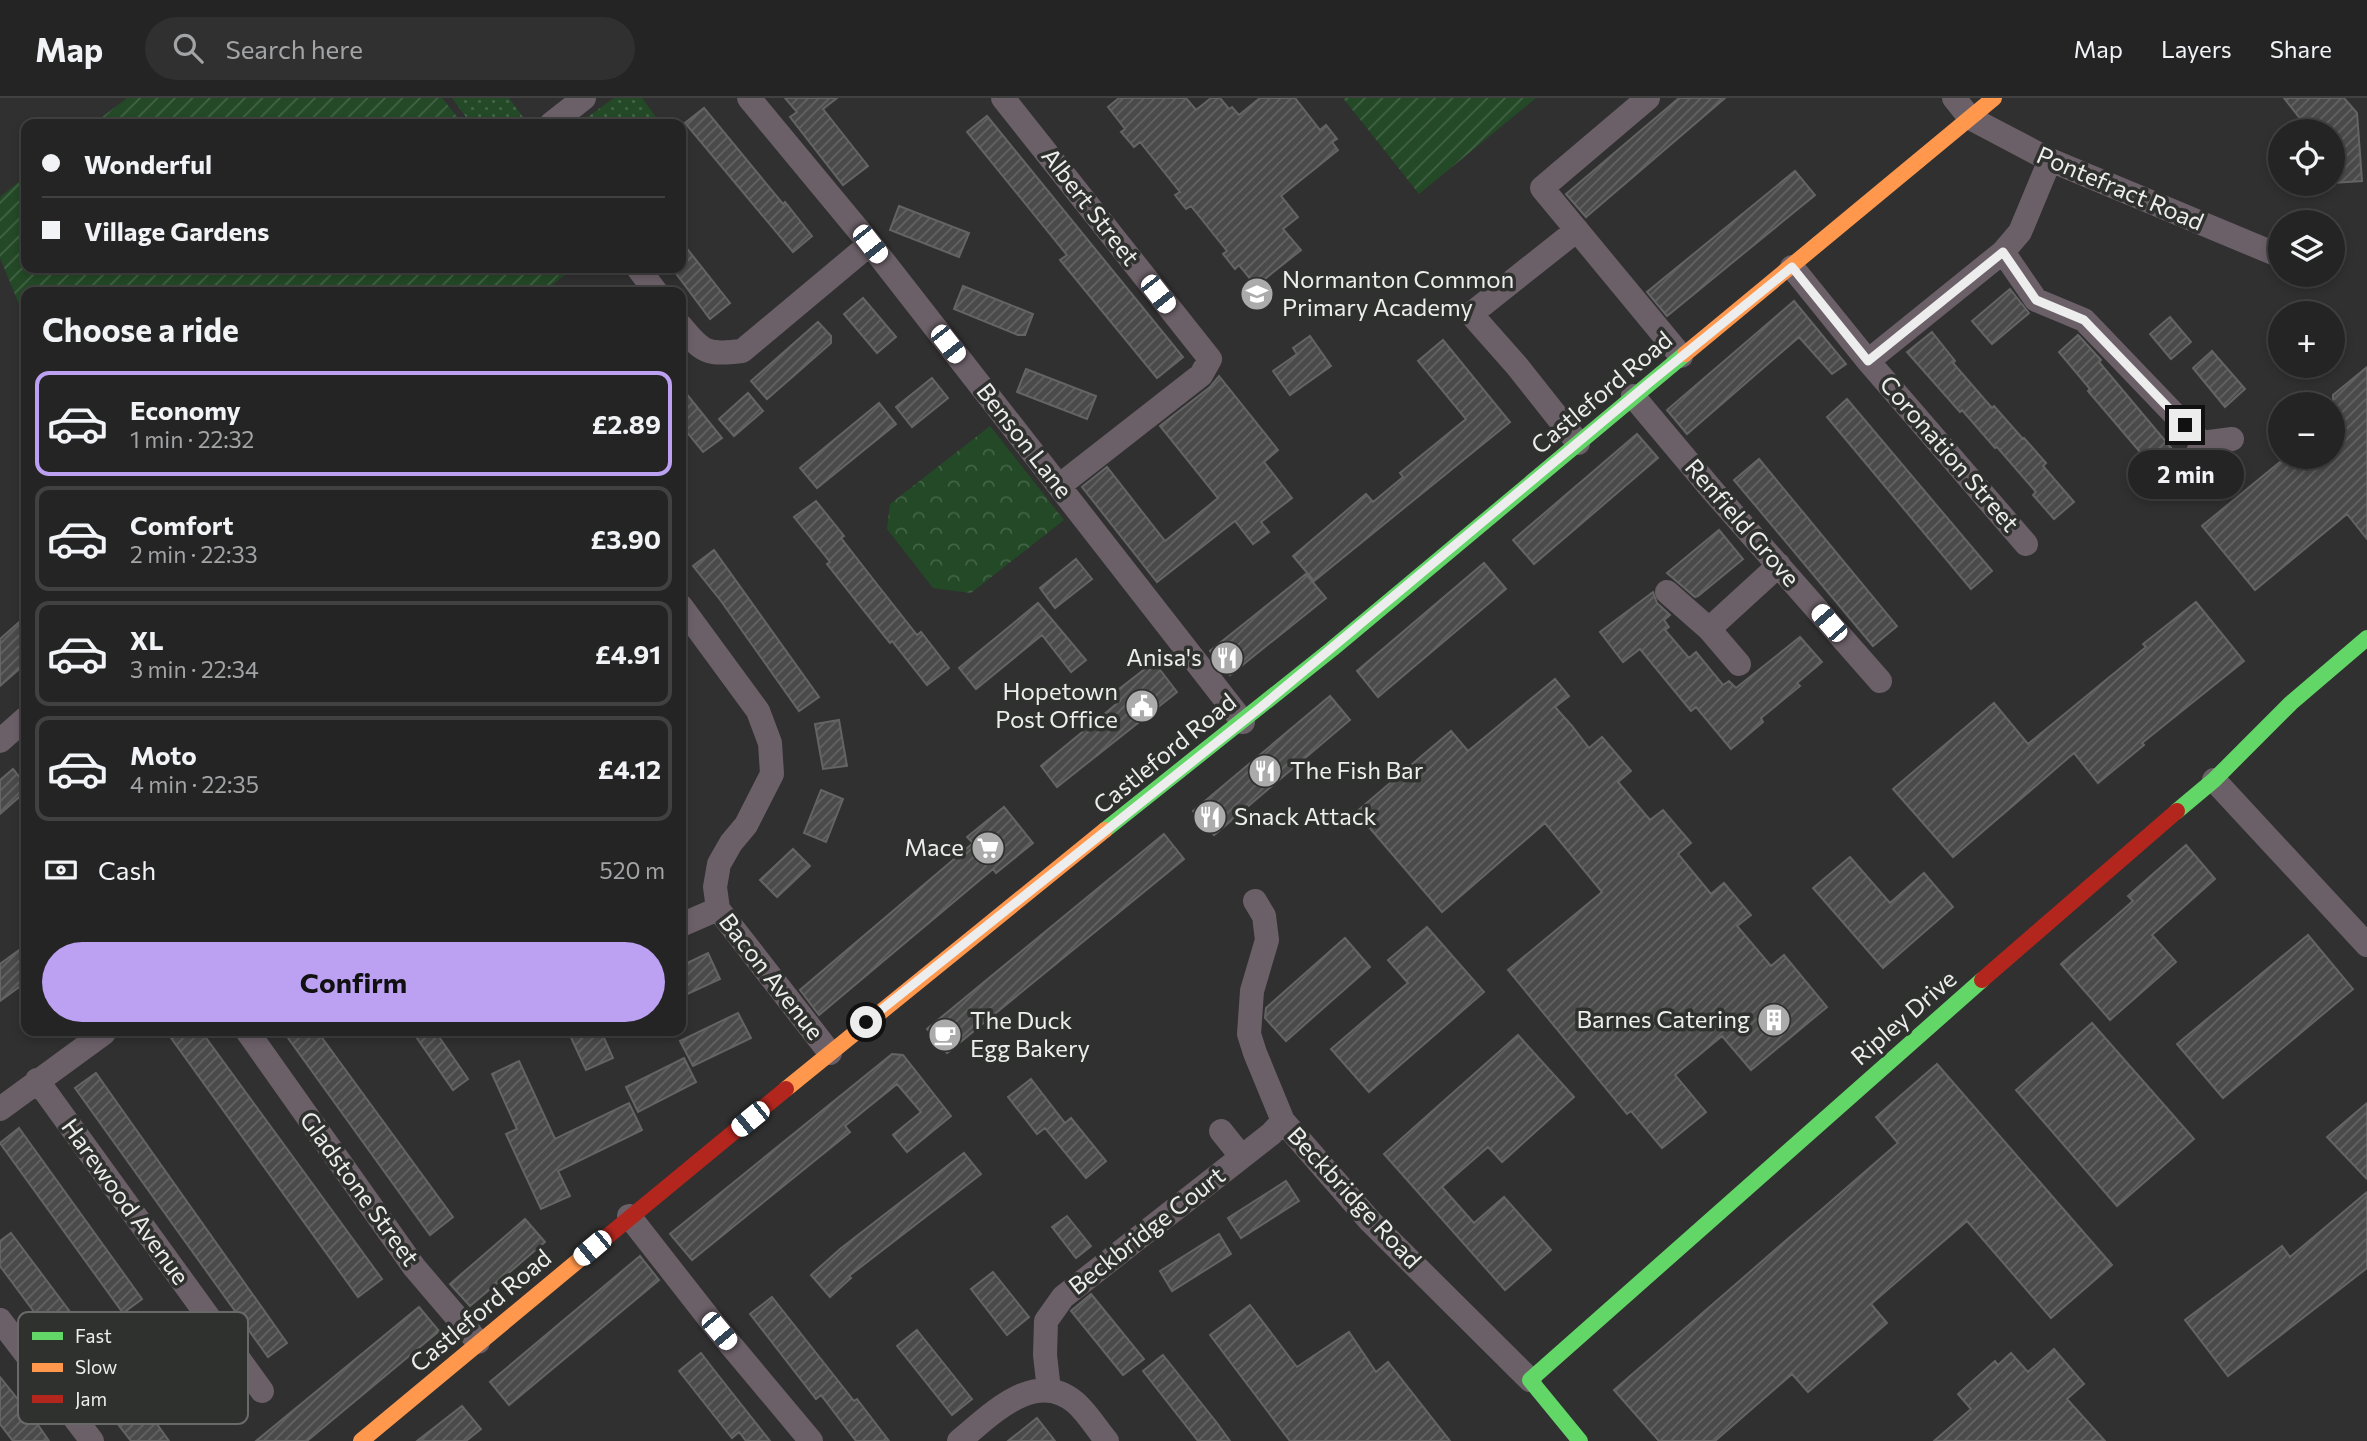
<!DOCTYPE html>
<html lang="en">
<head>
<meta charset="utf-8">
<style>
	:root { --surface:#242424; --page:#303031; --text:#f1f3f6; --muted:#a3a4a6; --line:#414141; --accent:#bca0f2 }
	body { margin:0; font-family:Commissioner,sans-serif; background:var(--page); color:var(--text); height:100vh; display:flex; flex-direction:column; font-size:26px; white-space:nowrap }
	* { box-sizing:border-box; margin:0 }
	p { font-size:23px; color:var(--muted) }
	.icon { flex:none; width:38px; height:38px; fill:none; stroke:currentColor; stroke-width:2; stroke-linecap:round; stroke-linejoin:round }
	.map { position:relative; flex:1; overflow:hidden }
	.panel { position:absolute; left:21px; top:189px; width:665px; height:749px; display:flex; flex-direction:column; background:var(--surface); border-radius:14px; box-shadow:0 4px 10px #0003,0 0 0 2px var(--line) }
	.panel>* { flex:none }
	.guide { position:absolute; left:21px; top:21px; width:665px; height:154px; border-radius:14px; box-shadow:0 4px 10px #0003,0 0 0 2px var(--line); display:grid; align-content:center; height:154px; padding:0 21px; background:var(--surface) }
	.buttons { position:absolute; left:2268px; top:21px; display:grid; gap:14px }
	.buttons a { display:grid; place-items:center; width:77px; height:77px; border-radius:50%; background:var(--surface); box-shadow:0 4px 10px #0003,0 0 0 2px var(--line); font-size:35px }
	.end { position:absolute; width:32px; height:32px; margin:-16px; border:9px solid #ecedec; background:#111; box-shadow:0 0 0 4px #111 }
	.from { border-radius:50% }
	.bubble { position:absolute; height:49px; border-radius:24px; background:var(--surface); box-shadow:0 4px 10px #0003,0 0 0 2px var(--line); font-size:23px; font-weight:700; line-height:49px; text-align:center }
	.car { position:absolute; width:21px; height:42px; margin:-21px -10px; border-radius:9px; box-shadow:0 0 5px 2px #0007; background:linear-gradient(#fff 24%,#345 0 40%,#fff 0 76%,#345 0 86%,#fff 0) }
	.guide b { display:flex; align-items:center; gap:24px; height:66px; font-size:26px }
	.guide b+b { border-top:2px solid var(--line) }
	.guide i { width:18px; height:18px; background:var(--text) }
	ul { padding:0; list-style:none }
	li { display:flex; align-items:center; gap:21px; height:105px; margin:0 14px 10px; padding:0 7px; border:4px solid var(--line); border-radius:14px }
	li div { flex:1 }
	li b { display:block; font-size:26px }
	li em { font-style:normal; font-weight:700 }
	li.active { border-color:var(--accent) }
	li>.icon { width:63px; height:63px; stroke-width:1.5 }
	h2 { padding:0 21px; font-size:32px; line-height:84px }
	.pay { display:flex; align-items:center; gap:18px; height:77px; padding:0 21px; font-size:26px }
	.pay p { margin-inline-start:auto }
	.button { display:flex; gap:14px; margin-top:auto; padding:14px 21px }
	.button a { flex:1; height:80px; border-radius:42px; background:var(--accent); color:#111; font-size:28px; font-weight:700; line-height:80px; text-align:center }
	header { display:flex; align-items:center; gap:42px; box-sizing:border-box; height:98px; padding:0 35px; background:var(--surface); border-bottom:2px solid var(--line) }
	header strong { font-size:33px }
	nav { display:flex; gap:38px; margin-inline-start:auto; font-size:24px }
	.search { width:490px; height:63px; background:var(--page); display:flex; align-items:center; gap:18px; box-sizing:border-box; padding:0 24px; border-radius:38px; color:var(--muted); font-size:26px }
	.map>svg:first-child { display:block }
</style>
</head>
<body>
<header>
<strong>Map</strong>
<div class="search"><svg class="icon" aria-label="search" viewBox="0 0 24 24"><circle cx="10" cy="10" r="6"/><path d="M15 15l6 6"/></svg>Search here</div>
<nav><a>Map</a><a>Layers</a><a>Share</a></nav>
</header>
<div class="map">
<svg width="2367" height="1343" viewBox="0 0 2367 1343">
	<defs>
		<pattern id="grass-dots" width="8" height="8" patternUnits="userSpaceOnUse" patternTransform="scale(1.75)"><rect width="8" height="8" fill="#234926"/><path d="M2 2h.1M6 6h.1" fill="none" stroke="#436446" stroke-width="1.8" stroke-linecap="round"/></pattern>
		<pattern id="park-crowns" width="20" height="18" patternUnits="userSpaceOnUse" patternTransform="scale(1.75)"><rect width="20" height="18" fill="#234926"/><path d="M2 6a3 3 0 1 1 6 0M12 15a3 3 0 1 1 6 0" fill="none" stroke="#436446"/></pattern>
		<pattern id="garden-furrows" width="10" height="10" patternUnits="userSpaceOnUse" patternTransform="scale(1.75)"><rect width="10" height="10" fill="#234926"/><path d="M-1 1l2-2M0 10L10 0M9 11l2-2" fill="none" stroke="#436446"/></pattern>
		<pattern id="building-hatch" width="6" height="6" patternUnits="userSpaceOnUse" patternTransform="scale(1.75)"><rect width="6" height="6" fill="#494a49"/><path d="M-1 1l2-2M0 6l6-6M5 7l2-2" fill="none" stroke="#636463"/></pattern>
	</defs>
	<rect width="100%" height="100%" fill="#303030"/>
	<path fill="url(#grass-dots)" d="M452 0H509L528 26H471Z
		M614 0H642L661 26H578Z"/>
	<path fill="url(#park-crowns)" d="M990 328 1064 422 971 495 933 490 887 431 890 406Z"/>
	<path fill="url(#garden-furrows)" d="M127 0H442L463 26H93Z
		M1343 0H1536L1419 96Z
		M26 78V170H574L543 194H26V223L0 160V99Z"/>
	<path fill="url(#building-hatch)" stroke="#646464" stroke-width="2" d="M785 0H837L823 11 868 68 843 87 790 19 797 14Z
		M1119 0H1186L1196 12 1211 0H1220L1229 11 1232 9 1239 17 1260 0H1295L1320 32 1326 27 1337 41 1332 44 1338 52 1281 98 1298 119 1283 131 1301 152 1256 188 1239 167 1235 171 1223 156 1227 153 1191 108 1186 111 1175 97 1180 94 1140 44 1134 49 1121 34 1125 31 1108 9Z
		M1679 0H1725L1586 119 1566 96Z
		M2284 0H2344L2357 15 2362 83 2333 85V33H2310Z
		M704 10 783 106 785 104 812 138 793 154 685 25Z
		M987 18 1183 259 1157 280 1060 162 1067 157 967 34Z
		M1795 73 1815 97 1667 218 1647 194Z
		M899 108 969 135 959 159 890 132Z
		M681 143 730 205 710 221 672 170H681Z
		M963 188 1033 216 1025 237H1018L954 211Z
		M2010 191 2029 215 1992 246 1972 223Z
		M863 200 896 239 877 255 844 216Z
		M1794 203 1846 266 1832 276 1799 239 1687 336 1667 312Z
		M2170 219 2191 244 2171 261 2150 236Z
		M818 224 831 238V245L767 301 751 283Z
		M1932 234 1955 263 1953 265 1992 310 1994 308 2023 341 2024 340 2046 365 2043 368 2074 404 2054 421 2033 397 2036 394 1997 349 1995 350 1962 312 1960 314 1907 254Z
		M2078 237 2101 262 2099 264 2172 351 2152 368 2088 293 2090 291 2059 254Z
		M1310 238 1331 268 1290 297 1273 273 1297 256 1293 250Z
		M1443 242 1510 324 1314 483 1293 458 1366 396 1373 404 1403 379 1400 375 1466 321 1418 263Z
		M2212 253 2245 291 2225 309 2193 270Z
		M2367 269V441L2347 416 2255 492 2202 428 2286 359H2333V297Z
		M1026 271 1096 298 1087 321 1017 294Z
		M1219 278 1278 352 1264 364 1292 400 1261 424 1269 434 1253 446 1235 423 1157 484 1082 389 1107 369 1165 443 1218 400 1160 328 1210 289Z
		M932 280 948 300 912 329 896 309Z
		M681 289 722 340 703 354 681 327Z
		M748 295 763 313 734 338 719 321Z
		M1847 301 1992 473 1971 491 1827 319Z
		M879 305 896 326 817 390 800 370Z
		M1637 336 1658 360 1534 466 1513 442Z
		M1759 361 1897 528 1873 548 1734 382Z
		M816 403 844 438 841 440 876 485 917 537 921 534 949 570 927 587 892 543 890 545 861 509 827 466 830 464 794 419Z
		M1719 432 1743 461 1698 498 1695 499 1667 475Z
		M714 452 819 599 799 613 721 503 693 468Z
		M1076 461 1092 481 1055 510 1040 490Z
		M1484 465 1506 491 1378 599 1357 573Z
		M1306 476 1326 500 1230 577 1210 553Z
		M1653 494 1657 505 1670 517 1664 522 1669 529 1665 532 1689 560 1696 554 1723 587 1729 583 1736 590 1800 539 1822 564 1797 585 1800 588 1761 620 1763 624 1731 651 1696 609 1691 613 1640 551 1623 564 1600 534Z
		M2196 504 2244 563 2142 645 2144 647 2098 685 2074 655 1953 759 1893 691 1994 605 2028 646 2146 549 2143 546Z
		M1038 505 1086 562 1071 574 1042 537 976 591 959 570Z
		M26 518V565L0 588V541Z
		M1154 564 1177 594 1057 689 1041 668 1120 603 1114 595Z
		M1555 581 1569 598 1555 609 1572 628 1589 650 1602 639 1631 673 1618 684 1650 722 1663 712 1691 745 1678 756 1711 796 1724 785 1751 817 1737 828 1771 868 1784 857 1827 909 1751 972 1722 938 1675 977 1706 1014 1662 1050 1631 1013 1627 1016 1508 872 1602 794 1545 725 1442 814 1356 714 1451 633 1468 653Z
		M1330 598 1350 622 1214 737 1193 713Z
		M839 622 847 668 823 671 815 626Z
		M13 671 26 687V693L0 716V682Z
		M821 692 843 701 826 744 804 735Z
		M1004 709 1033 745 996 775 993 771 819 917 800 892 973 745 967 739Z
		M1164 736 1184 761 947 955 927 931Z
		M2186 747 2215 781 2152 837 2176 864 2110 922 2061 866 2133 803 2128 798Z
		M793 751 810 768 777 799 760 782Z
		M1850 759 1890 805 1924 775 1953 809 1883 870 1813 790Z
		M1427 829 1484 894 1369 994 1331 951 1408 885 1388 862Z
		M2308 837 2353 891 2223 1000 2177 946Z
		M1345 840 1370 869 1286 943 1265 920 1266 910Z
		M26 847V884L0 903V866Z
		M708 855 720 881 681 899V868Z
		M738 915 751 940 693 968 680 943Z
		M2092 925 2194 1041 2117 1108 2016 992Z
		M166 933H201L382 1181 358 1199Z
		M283 933H317L453 1119 430 1137Z
		M412 933H435L468 981 453 992Z
		M568 933H601L613 960 586 972Z
		M1518 937 1574 999 1502 1064 1488 1049 1442 1089 1474 1125 1504 1099 1551 1152 1505 1192 1384 1056Z
		M892 956 903 957 951 1018 907 1054 893 1037 921 1014 897 986 845 1028 850 1034 692 1162 670 1136Z
		M684 960 696 984 638 1014 626 989Z
		M519 963 555 1041 629 1005 642 1032 558 1073 570 1098 541 1111 506 1036 517 1031 492 976Z
		M1937 966 2112 1167 2051 1220 1967 1123 1871 1206 1887 1225 1808 1294 1792 1276 1715 1343H1659L1614 1292 1898 1045 1876 1019Z
		M96 975 287 1245 268 1259 75 990Z
		M1031 981 1065 1025 1071 1020 1106 1063 1086 1080 1045 1030 1037 1036 1008 999Z
		M2367 1005V1081L2327 1039Z
		M19 1030 142 1201 123 1215 0 1045Z
		M964 1055 981 1076 849 1178 851 1180 830 1199 811 1177 840 1151Z
		M1286 1083 1299 1103 1241 1140 1228 1120Z
		M2367 1094V1170L2228 1278 2185 1222 2282 1148 2290 1159Z
		M1067 1118 1091 1148 1076 1160 1052 1129Z
		M525 1121 545 1144 470 1208 450 1186Z
		M11 1135 142 1310 144 1308 169 1343H131L110 1316 0 1168V1143Z
		M1219 1136 1231 1156 1172 1193 1160 1173Z
		M640 1158 659 1182 509 1307 490 1284Z
		M993 1174 1029 1219 1007 1237 971 1191Z
		M1091 1196 1144 1261 1123 1277 1071 1213Z
		M772 1199 854 1303 857 1301 889 1343H856L821 1297 816 1301 750 1216Z
		M1250 1207 1297 1269 1349 1234 1376 1274 1388 1264 1450 1343H1290L1210 1237Z
		M419 1209 439 1233 307 1343H256Z
		M917 1232 972 1301 952 1317 897 1248Z
		M2054 1251 2084 1286 2067 1301 2105 1343H1934L1971 1311 1958 1296 1995 1263 1998 1267 2011 1255 2028 1274Z
		M701 1255 714 1272 770 1343H746L739 1334 732 1340 679 1273Z
		M1163 1257 1217 1325 1230 1343H1198L1143 1273Z
		M0 1279 36 1324 49 1343H13L0 1326Z
		M462 1308 481 1331 466 1343H417Z
		M1037 1320 1055 1343H1008Z"/>
	<g fill="none" stroke-linecap="round" stroke-linejoin="round">
		<path stroke="#6c6068" stroke-width="24" d="M749 0 870 146 1243 624
			M1003 0 1210 261 1201 277 1059 388
			M1648 0 1542 90 1681 258
			M1954 0 1970 20 2050 62 2273 155
			M551 26 584 0
			M1577 132 1471 216 1517 268 1578 345
			M2003 154 2036 202 2084 222 2202 345
			M1792 169 1868 263 2026 446
			M638 170 656 194
			M681 228C703 255 707 257 742 253L870 146
			M1868 263 2003 154 2020 134 2050 62
			M1633 298 1712 392 1880 583
			M2190 373 2202 345 2232 341
			M1667 494 1709 531 1739 566
			M681 508 758 613 770 645 772 676 746 727 731 745 719 766 715 789 718 811 830 955
			M1709 531 1779 467
			M0 643 26 620
			M2214 682 2367 847
			M1255 803 1264 818 1267 842 1252 893 1249 936 1255 955 1283 1023 1370 1123 1530 1282
			M681 827 718 811
			M247 933 414 1169 478 1244
			M37 982 262 1293
			M0 1011 104 935
			M1221 1033 1241 1058
			M629 1118 719 1233 811 1343
			M0 1222 92 1343
			M1049 1292 1045 1257 1046 1223 1063 1199 1271 1036 1283 1023
			M959 1343C990 1318 1035 1269 1076 1305 1088 1316 1097 1331 1107 1343"/>
		<path stroke="#63d668" stroke-width="16" d="M2177 713 2214 682 2291 605 2367 540
			M1105 732 1332 551 1685 256
			M1580 1343 1530 1282 1982 882"/>
		<path stroke="#ff974d" stroke-width="16" d="M1685 256 1994 0
			M786 991 1105 732
			M361 1343 603 1142"/>
		<path stroke="#b3261e" stroke-width="16" d="M1982 882 2177 713
			M603 1142 786 991"/>
	</g>
	<g fill="none" stroke-linecap="round" stroke-linejoin="round">
		<path stroke="#ecedec" stroke-width="9" d="M866 924 1261 609 1649 285 1792 169 1868 263 2003 154 2036 202 2084 222 2185 327"/>
	</g>
	<defs>
		<symbol id="school-disc" viewBox="-11 -11 22 22"><circle r="9.5" fill="#aaabaa" stroke="#2f312f"/><path d="M0-5L7-2L0 1L-7-2ZM-4 1L0 2.5L4 1V4Q0 6-4 4Z" fill="#fff"/></symbol>
		<symbol id="restaurant-disc" viewBox="-11 -11 22 22"><circle r="9.5" fill="#aaabaa" stroke="#2f312f"/><path d="M-5-6h1v4h1v-4h1v4h1v-4h1v5L-1.5 .5V6h-2V.5L-5-1ZM5-6V6H3V1.5H1.5Q1.5-4 5-6Z" fill="#fff"/></symbol>
		<symbol id="civic-disc" viewBox="-11 -11 22 22"><circle r="9.5" fill="#aaabaa" stroke="#2f312f"/><path d="M-.6-6.5H3V-4.5H.6V-3L4-1V1h2V6H-6V1h2V-1L-.6-3ZM-1.2 2.5V6h2.4V2.5Z" fill="#fff"/></symbol>
		<symbol id="supermarket-disc" viewBox="-11 -11 22 22"><circle r="9.5" fill="#aaabaa" stroke="#2f312f"/><path d="M-6-5.5h2.5l.6 2H6L4.5 2H-2.5L-4.4-4H-6ZM-1.5 3.2a1.3 1.3 0 1 0 .1 0ZM3 3.2a1.3 1.3 0 1 0 .1 0Z" fill="#fff"/></symbol>
		<symbol id="building-disc" viewBox="-11 -11 22 22"><circle r="9.5" fill="#aaabaa" stroke="#2f312f"/><path d="M-4-6H4V6H1V3H-1V6H-4ZM-2.5-4.3h1.7v1.8h-1.7ZM.8-4.3h1.7v1.8H.8ZM-2.5-1h1.7V.8h-1.7ZM.8-1h1.7V.8H.8Z" fill="#fff"/></symbol>
		<symbol id="cafe-disc" viewBox="-11 -11 22 22"><circle r="9.5" fill="#aaabaa" stroke="#2f312f"/><path d="M-5.5-4.5H6V0H3Q3 3.5 0 3.5H-2.5Q-5.5 3.5-5.5 0ZM3-3.2v2h1.7v-2ZM-6 4.5H4V6H-6Z" fill="#fff"/></symbol>
	</defs>
	<g fill-rule="evenodd">
		<use href="#school-disc" x="1238" y="177" width="38" height="38"/>
		<use href="#restaurant-disc" x="1208" y="541" width="38" height="38"/>
		<use href="#civic-disc" x="1123" y="589" width="38" height="38"/>
		<use href="#restaurant-disc" x="1246" y="654" width="38" height="38"/>
		<use href="#restaurant-disc" x="1191" y="700" width="38" height="38"/>
		<use href="#supermarket-disc" x="969" y="731" width="38" height="38"/>
		<use href="#building-disc" x="1755" y="903" width="38" height="38"/>
		<use href="#cafe-disc" x="926" y="918" width="38" height="38"/>
	</g>
	<g text-anchor="middle" stroke-width="7" stroke-linejoin="round" paint-order="stroke">
		<g font-size="24" fill="#ecedec" stroke="#2f312f">
			<text transform="translate(2120 91) rotate(23)" y="8">Pontefract Road</text>
			<text transform="translate(1090 109) rotate(52)" y="8">Albert Street</text>
			<text transform="translate(1602 295) rotate(-40)" y="8">Castleford Road</text>
			<text transform="translate(1024 343) rotate(52)" y="8">Benson Lane</text>
			<text transform="translate(1949 356) rotate(49)" y="8">Coronation Street</text>
			<text transform="translate(1742 425) rotate(49)" y="8">Renfield Grove</text>
			<text transform="translate(1165 656) rotate(-39)" y="8">Castleford Road</text>
			<text transform="translate(771 879) rotate(52)" y="8">Bacon Avenue</text>
			<text transform="translate(1904 920) rotate(-41)" y="8">Ripley Drive</text>
			<text transform="translate(359 1091) rotate(54)" y="8">Gladstone Street</text>
			<text transform="translate(1354 1100) rotate(47)" y="8">Beckbridge Road</text>
			<text transform="translate(125 1104) rotate(54)" y="8">Harewood Avenue</text>
			<text transform="translate(1147 1133) rotate(-38)" y="8">Beckbridge Court</text>
			<text transform="translate(481 1213) rotate(-40)" y="8">Castleford Road</text>
		</g>
		<g font-size="24" fill="#ecedec" stroke="#2f312f" text-anchor="start">
			<text x="1282" y="190">Normanton Common<tspan x="1282" dy="28">Primary Academy</tspan></text>
			<text x="1202" y="568" text-anchor="end">Anisa's</text>
			<text x="1118" y="602" text-anchor="end">Hopetown<tspan x="1118" dy="28">Post Office</tspan></text>
			<text x="1290" y="681">The Fish Bar</text>
			<text x="1234" y="727">Snack Attack</text>
			<text x="964" y="758" text-anchor="end">Mace</text>
			<text x="1750" y="930" text-anchor="end">Barnes Catering</text>
			<text x="970" y="931">The Duck<tspan x="970" dy="28">Egg Bakery</tspan></text>
		</g>
	</g>
	<rect x="18" y="1214" width="230" height="112" rx="10" fill="#2f312f" stroke="#686968" stroke-width="2"/>
	<rect x="32" y="1234" width="31" height="8" fill="#63d668"/>
	<rect x="32" y="1265" width="31" height="9" fill="#ff974d"/>
	<rect x="32" y="1297" width="31" height="8" fill="#b3261e"/>
	<g font-size="19" fill="#ecedec">
		<text x="75" y="1245">Fast</text>
		<text x="75" y="1276">Slow</text>
		<text x="75" y="1308">Jam</text>
	</g>
</svg>
<div class="buttons">
<a><svg class="icon" aria-label="locate" viewBox="0 0 24 24"><circle cx="12" cy="12" r="6"/><path d="M12 2v4M12 18v4M2 12h4M18 12h4"/></svg></a>
<a><svg class="icon" aria-label="layers" viewBox="0 0 24 24"><path d="M12 4l9 5-9 5-9-5zM3 14l9 5 9-5"/></svg></a>
<a>+</a>
<a>−</a>
</div>
<i class="end from" style="left:866px;top:924px"></i>
<i class="end" style="left:2185px;top:327px"></i>
<div class="bubble" style="left:2128px;top:352px;width:116px">2 min</div>
<i class="car" style="left:870px;top:146px;rotate:142deg"></i>
<i class="car" style="left:1158px;top:196px;rotate:142deg"></i>
<i class="car" style="left:948px;top:246px;rotate:142deg"></i>
<i class="car" style="left:1829px;top:525px;rotate:319deg"></i>
<i class="car" style="left:750px;top:1021px;rotate:231deg"></i>
<i class="car" style="left:592px;top:1150px;rotate:230deg"></i>
<i class="car" style="left:719px;top:1233px;rotate:140deg"></i>
<div class="guide">
<b><i class="from"></i>Wonderful</b>
<b><i></i>Village Gardens</b>
</div>
<section class="panel">
<h2>Choose a ride</h2>
<ul>
<li class="active"><svg class="icon" aria-label="car" viewBox="0 0 24 24"><path d="M5 17H2v-5l4-1 3-4h7l3 4 3 1v5h-3M9 17h6M6 11h13"/><circle cx="7" cy="17" r="2"/><circle cx="17" cy="17" r="2"/></svg><div><b>Economy</b><p>1 min · 22:32</p></div><em>£2.89</em></li>
<li><svg class="icon" aria-label="car" viewBox="0 0 24 24"><path d="M5 17H2v-5l4-1 3-4h7l3 4 3 1v5h-3M9 17h6M6 11h13"/><circle cx="7" cy="17" r="2"/><circle cx="17" cy="17" r="2"/></svg><div><b>Comfort</b><p>2 min · 22:33</p></div><em>£3.90</em></li>
<li><svg class="icon" aria-label="car" viewBox="0 0 24 24"><path d="M5 17H2v-5l4-1 3-4h7l3 4 3 1v5h-3M9 17h6M6 11h13"/><circle cx="7" cy="17" r="2"/><circle cx="17" cy="17" r="2"/></svg><div><b>XL</b><p>3 min · 22:34</p></div><em>£4.91</em></li>
<li><svg class="icon" aria-label="car" viewBox="0 0 24 24"><path d="M5 17H2v-5l4-1 3-4h7l3 4 3 1v5h-3M9 17h6M6 11h13"/><circle cx="7" cy="17" r="2"/><circle cx="17" cy="17" r="2"/></svg><div><b>Moto</b><p>4 min · 22:35</p></div><em>£4.12</em></li>
</ul>
<div class="pay"><svg class="icon" aria-label="cash" viewBox="0 0 24 24"><path d="M3 7h18v10H3z"/><circle cx="12" cy="12" r="2"/></svg>Cash<p>520 m</p></div>
<div class="button"><a>Confirm</a></div>
</section>
</div>
</body>
</html>
